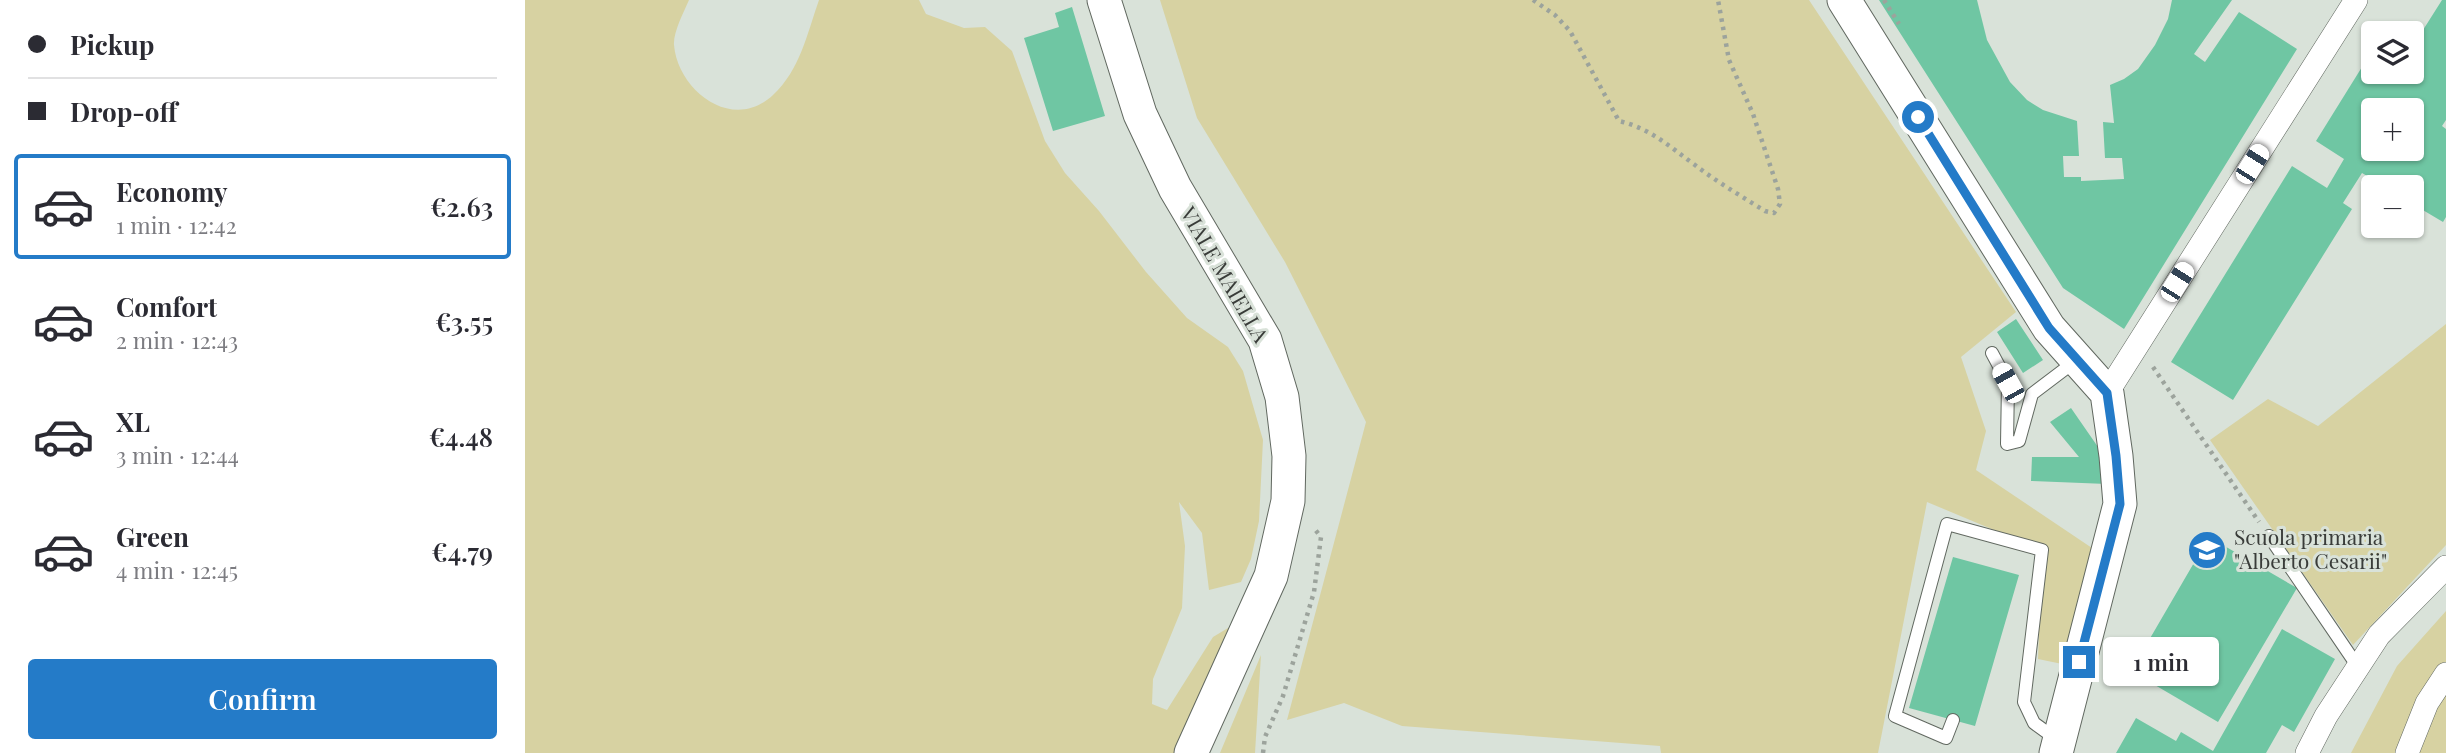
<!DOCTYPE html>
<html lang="en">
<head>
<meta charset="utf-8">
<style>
	:root { --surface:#fff; --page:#f2f2f3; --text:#2b2b33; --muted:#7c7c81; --line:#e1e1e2; --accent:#247bc8 }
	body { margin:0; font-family:"Playfair Display",serif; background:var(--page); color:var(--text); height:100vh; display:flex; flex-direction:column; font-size:26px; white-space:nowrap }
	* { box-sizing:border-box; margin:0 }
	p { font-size:23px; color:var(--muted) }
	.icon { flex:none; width:38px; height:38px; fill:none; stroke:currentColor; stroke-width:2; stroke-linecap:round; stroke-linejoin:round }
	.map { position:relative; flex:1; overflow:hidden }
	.side { display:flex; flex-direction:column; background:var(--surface); width:525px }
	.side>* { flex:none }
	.guide { display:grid; align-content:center; height:154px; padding:0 28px; background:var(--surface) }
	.fabs { position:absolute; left:1836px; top:21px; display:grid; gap:14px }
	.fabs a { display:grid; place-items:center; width:63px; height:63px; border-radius:7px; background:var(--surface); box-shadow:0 2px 5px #0004; font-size:35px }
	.end { position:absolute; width:32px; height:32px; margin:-16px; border:9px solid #247bc8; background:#fff; box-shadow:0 0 0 4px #fff }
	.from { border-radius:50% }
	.bubble { position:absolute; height:49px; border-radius:7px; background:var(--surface); box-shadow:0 2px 5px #0004; font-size:23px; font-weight:600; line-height:49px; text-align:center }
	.car { position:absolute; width:21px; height:42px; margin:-21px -10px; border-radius:9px; box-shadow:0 0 5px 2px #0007; background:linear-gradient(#fff 24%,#345 0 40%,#fff 0 76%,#345 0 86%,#fff 0) }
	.guide b { display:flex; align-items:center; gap:24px; height:66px; font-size:26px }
	.guide b+b { border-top:2px solid var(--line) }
	.guide i { width:18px; height:18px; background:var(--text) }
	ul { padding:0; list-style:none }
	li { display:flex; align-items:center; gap:21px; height:105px; margin:0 14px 10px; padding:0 14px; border:4px solid transparent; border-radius:7px }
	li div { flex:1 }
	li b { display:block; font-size:26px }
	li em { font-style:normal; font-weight:600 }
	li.active { border-color:var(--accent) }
	li>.icon { width:63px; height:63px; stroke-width:1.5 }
	.button { display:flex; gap:14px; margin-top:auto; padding:14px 28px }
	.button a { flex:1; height:80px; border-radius:7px; background:var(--accent); color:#fff; font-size:28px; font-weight:600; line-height:80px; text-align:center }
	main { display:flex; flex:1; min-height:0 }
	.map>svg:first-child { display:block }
</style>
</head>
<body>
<main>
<section class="side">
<div class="guide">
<b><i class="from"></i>Pickup</b>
<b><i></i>Drop-off</b>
</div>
<ul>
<li class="active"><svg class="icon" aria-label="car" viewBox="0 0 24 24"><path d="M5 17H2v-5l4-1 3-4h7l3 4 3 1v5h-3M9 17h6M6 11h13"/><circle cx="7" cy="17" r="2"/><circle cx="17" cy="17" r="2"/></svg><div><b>Economy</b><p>1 min · 12:42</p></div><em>€2.63</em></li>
<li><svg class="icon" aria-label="car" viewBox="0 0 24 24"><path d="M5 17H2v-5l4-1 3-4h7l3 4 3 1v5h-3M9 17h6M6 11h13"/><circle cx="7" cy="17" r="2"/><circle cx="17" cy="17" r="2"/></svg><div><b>Comfort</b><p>2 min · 12:43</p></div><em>€3.55</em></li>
<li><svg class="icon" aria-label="car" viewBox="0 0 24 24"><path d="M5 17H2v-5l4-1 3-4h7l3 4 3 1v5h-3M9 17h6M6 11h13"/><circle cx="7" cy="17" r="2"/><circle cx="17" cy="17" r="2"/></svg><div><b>XL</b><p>3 min · 12:44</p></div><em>€4.48</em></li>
<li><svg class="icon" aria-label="car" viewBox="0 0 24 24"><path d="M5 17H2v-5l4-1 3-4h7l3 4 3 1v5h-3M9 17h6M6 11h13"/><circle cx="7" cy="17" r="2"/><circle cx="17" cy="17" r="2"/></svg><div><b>Green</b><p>4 min · 12:45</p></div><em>€4.79</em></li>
</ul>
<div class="button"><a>Confirm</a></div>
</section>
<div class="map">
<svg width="1921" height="753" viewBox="0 0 1921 753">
	<rect width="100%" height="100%" fill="#d9e2d9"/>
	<path fill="#d7d2a2" d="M0 0H164C159 12 148 32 149 45 153 91 208 133 248 95 275 70 282 34 294 0H394L401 14 439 28 460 27 487 51 520 141 540 173 574 211 621 272 662 318 703 347 718 371 738 440 734 521 726 559 716 582 684 590 677 533 654 502 660 546 657 608 628 679 627 704 642 710 688 637 708 625 660 753H0Z
		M635 0H1284L1491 312 1436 357 1461 431 1451 470 1567 548 1542 665 1513 659 1517 550 1402 502 1353 753H1136L1135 746 877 726 819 703 762 720 841 422 760 262 672 118Z
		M1921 324V545L1828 645 1685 440 1743 399 1793 426Z
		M1921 611V753H1826L1872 666Z
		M736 655 730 753H695Z"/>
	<path fill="#6fc6a3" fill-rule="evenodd" d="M1354 0H1452L1462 40 1485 82 1502 100 1518 110 1552 121 1554 156H1538L1539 177H1556V181L1599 179 1597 158H1580L1578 122 1589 123 1585 85 1599 79 1613 69 1630 45 1643 19 1647 0H1707L1669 54 1680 62 1714 12 1772 49 1599 329 1538 288Z
		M1917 0H1921V120L1917 126 1921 129V217L1918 222 1886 203V187H1861L1837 173 1818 203 1827 209 1708 400 1646 362 1767 166 1802 188 1819 159 1791 141 1837 67 1865 84 1872 72H1886V49ZM1848 110H1886V149H1848Z
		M547 7 580 116 528 131 499 38 534 27 530 13Z
		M1491 319 1518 360 1498 373 1472 332Z
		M1546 408 1582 460V484L1506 481 1507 457H1554L1525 422Z
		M1684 537 1772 588 1693 722 1606 671Z
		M1428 557 1494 575 1450 726 1384 708Z
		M1757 629 1810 659 1769 732 1757 725 1741 753H1591L1611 718 1651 741 1656 732 1688 751Z"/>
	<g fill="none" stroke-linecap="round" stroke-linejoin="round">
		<defs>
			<path id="lane" d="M1467 353 1483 383 1482 444 1494 441 1507 394 1540 369 1545 357
				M1744 536 1833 667
				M1428 720 1421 738 1370 716 1422 524 1517 550 1499 702 1509 723 1531 739"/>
			<path id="street" d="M1582 393 1831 0
				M1782 753 1801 716 1854 635 1921 567
				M1882 753 1902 703 1921 674"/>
			<path id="secondary" d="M579 0 615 114 650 188 740 340 757 397 764 456 763 501 746 576 666 753
				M1319 0 1524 328 1582 393 1591 456 1595 504 1531 753"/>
		</defs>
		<use href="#lane" stroke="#616860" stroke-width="14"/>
		<use href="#street" stroke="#616860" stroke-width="24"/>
		<use href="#secondary" stroke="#616860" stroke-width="35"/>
		<path stroke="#9ca39c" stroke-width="4.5" stroke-dasharray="3.5 5" stroke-linecap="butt" d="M1008 0 1030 15 1045 31 1094 121C1125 128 1145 147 1170 165 1192 182 1216 196 1240 211L1249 213 1255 204 1253 189 1228 114 1204 60 1193 0
			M1359 0 1374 24
			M1628 367 1734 522
			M738 753 740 737 758 696 789 592 796 537 788 527"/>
		<use href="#lane" stroke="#fff" stroke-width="12"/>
		<use href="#street" stroke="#fff" stroke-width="23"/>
		<use href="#secondary" stroke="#fff" stroke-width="33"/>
	</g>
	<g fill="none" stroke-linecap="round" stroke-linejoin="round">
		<path stroke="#247bc8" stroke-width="9" d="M1393 117 1524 328 1582 393 1591 456 1595 504 1554 662"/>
	</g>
	<defs>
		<symbol id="school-disc" viewBox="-11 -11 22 22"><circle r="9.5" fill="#247bc8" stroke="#d9e2d9"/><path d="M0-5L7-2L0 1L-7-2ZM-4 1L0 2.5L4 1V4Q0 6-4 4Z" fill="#fff"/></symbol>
	</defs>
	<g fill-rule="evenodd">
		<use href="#school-disc" x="1660" y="528" width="44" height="44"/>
	</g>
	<g text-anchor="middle" stroke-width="6" stroke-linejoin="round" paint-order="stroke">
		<g font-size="21" fill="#393c39" stroke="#d9e2d9">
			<text transform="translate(699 275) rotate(60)" y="7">VIALE MAIELLA</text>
		</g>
		<g font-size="21" fill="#393c39" stroke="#d9e2d9" text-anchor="start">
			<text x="1709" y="545">Scuola primaria<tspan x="1709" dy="24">"Alberto Cesarii"</tspan></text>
		</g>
	</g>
</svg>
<div class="fabs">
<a><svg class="icon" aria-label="layers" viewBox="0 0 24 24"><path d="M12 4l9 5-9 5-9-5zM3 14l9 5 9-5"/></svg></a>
<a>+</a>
<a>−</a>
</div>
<i class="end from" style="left:1393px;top:117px"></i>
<i class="end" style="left:1554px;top:662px"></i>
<div class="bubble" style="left:1578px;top:637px;width:116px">1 min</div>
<i class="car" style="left:1727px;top:164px;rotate:32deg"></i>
<i class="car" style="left:1652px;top:282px;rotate:32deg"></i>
<i class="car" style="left:1483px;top:383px;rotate:331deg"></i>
</div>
</main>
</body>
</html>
